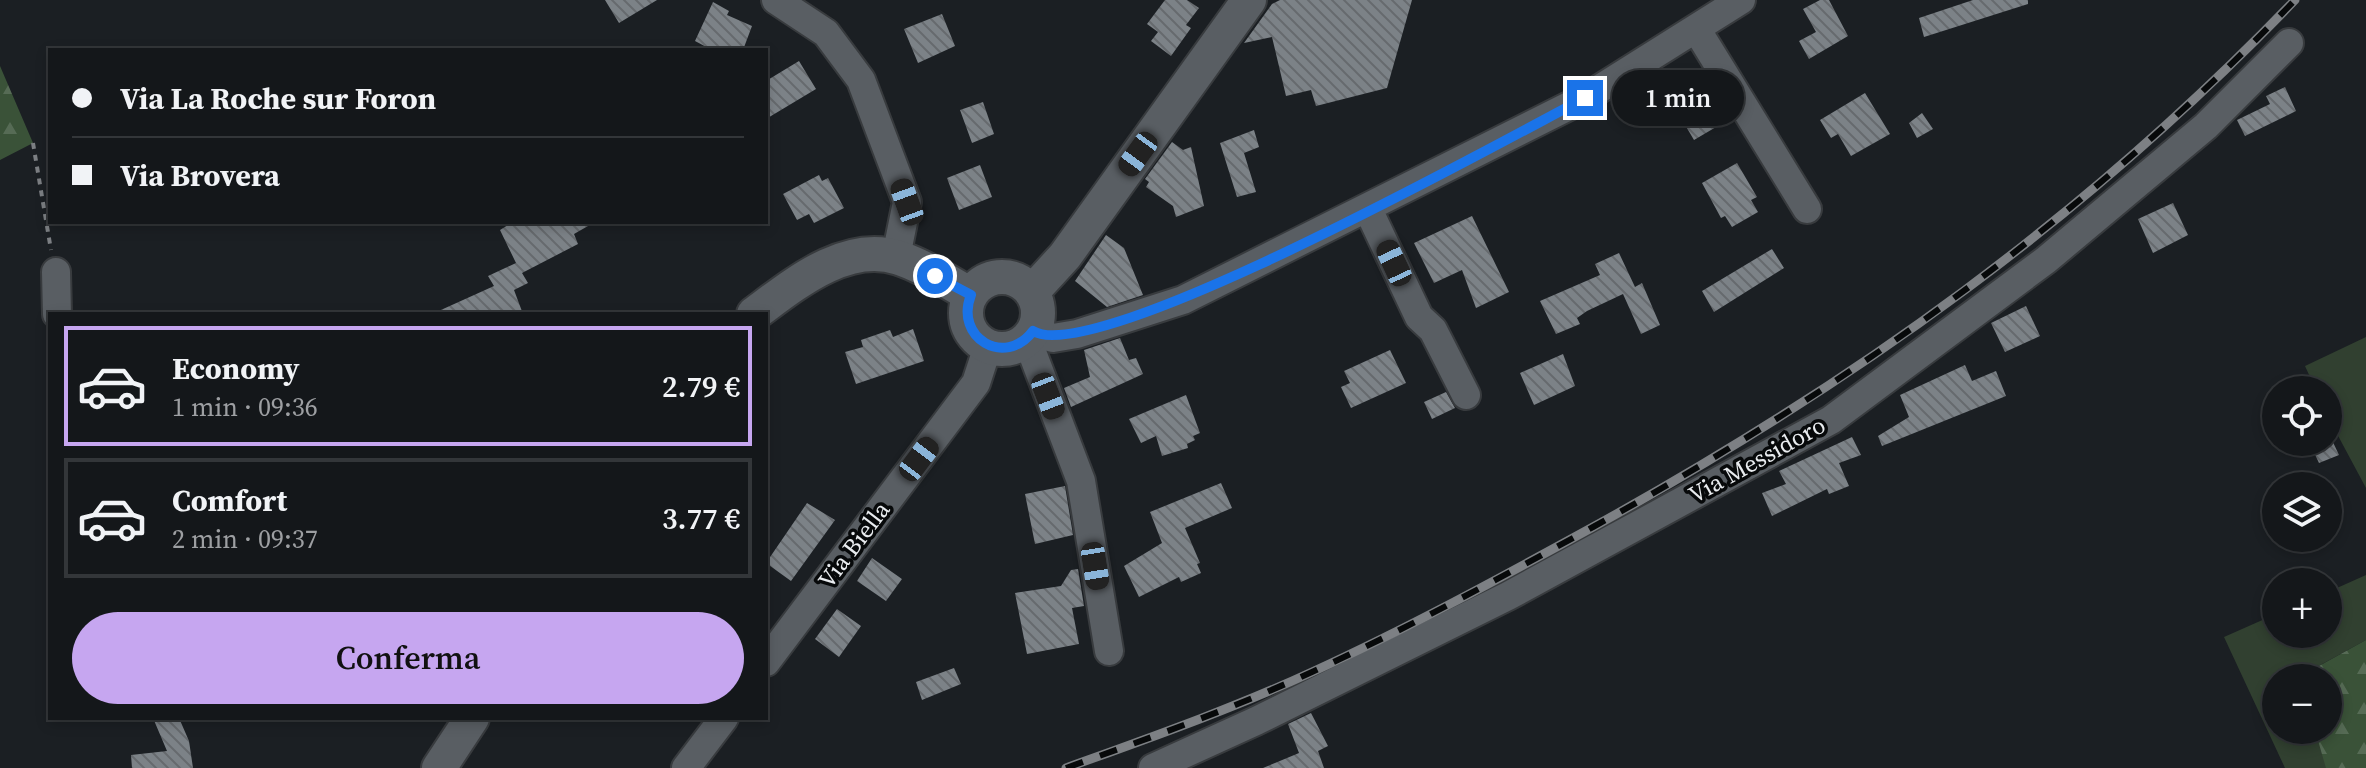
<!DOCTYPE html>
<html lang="it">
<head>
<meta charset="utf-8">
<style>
	:root { --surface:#14171a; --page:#212427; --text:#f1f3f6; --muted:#9d9fa2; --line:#333639; --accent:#c6a6f0 }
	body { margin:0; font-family:"Source Serif 4",serif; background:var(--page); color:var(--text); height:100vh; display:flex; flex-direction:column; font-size:30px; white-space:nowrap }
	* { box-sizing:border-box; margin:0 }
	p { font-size:26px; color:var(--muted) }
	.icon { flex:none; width:44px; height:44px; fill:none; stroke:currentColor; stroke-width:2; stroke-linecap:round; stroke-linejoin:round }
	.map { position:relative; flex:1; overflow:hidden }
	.side { position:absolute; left:48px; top:312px; width:720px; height:408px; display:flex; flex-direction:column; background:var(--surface); border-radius:0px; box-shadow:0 4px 12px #0003,0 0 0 2px var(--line) }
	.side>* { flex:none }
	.banner { position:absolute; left:48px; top:48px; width:720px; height:176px; border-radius:0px; box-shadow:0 4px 12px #0003,0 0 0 2px var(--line); display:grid; align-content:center; height:176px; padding:0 24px; background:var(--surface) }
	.buttons { position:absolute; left:2262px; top:376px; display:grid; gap:16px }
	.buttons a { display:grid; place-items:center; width:80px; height:80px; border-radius:50%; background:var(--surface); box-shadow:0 4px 12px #0003,0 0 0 2px var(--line); font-size:40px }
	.end { position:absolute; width:36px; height:36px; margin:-18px; border:10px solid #1a73e8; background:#fff; box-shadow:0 0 0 4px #fff }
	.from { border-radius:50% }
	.bubble { position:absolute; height:56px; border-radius:28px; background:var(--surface); box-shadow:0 4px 12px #0003,0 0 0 2px var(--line); font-size:26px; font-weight:600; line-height:56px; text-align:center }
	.car { position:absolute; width:24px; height:48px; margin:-24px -12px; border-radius:10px; box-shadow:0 0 6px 2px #0007; background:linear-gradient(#222 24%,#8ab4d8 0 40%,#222 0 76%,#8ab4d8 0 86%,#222 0) }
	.banner b { display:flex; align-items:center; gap:28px; height:76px; font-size:30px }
	.banner b+b { border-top:2px solid var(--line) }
	.banner i { width:20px; height:20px; background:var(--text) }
	ul { padding:14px 0 0; list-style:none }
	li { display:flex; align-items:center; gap:24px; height:120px; margin:0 16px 12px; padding:0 8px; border:4px solid var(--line); border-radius:0px }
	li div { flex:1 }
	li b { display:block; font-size:30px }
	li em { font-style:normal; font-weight:600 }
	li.active { border-color:var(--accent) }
	li>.icon { width:72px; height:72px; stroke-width:1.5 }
	.action { display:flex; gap:16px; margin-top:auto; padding:16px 24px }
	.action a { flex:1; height:92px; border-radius:48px; background:var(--accent); color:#111; font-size:32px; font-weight:600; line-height:92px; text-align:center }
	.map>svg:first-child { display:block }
</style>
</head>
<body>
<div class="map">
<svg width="2366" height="768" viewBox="0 0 2366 768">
	<defs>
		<pattern id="forest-firs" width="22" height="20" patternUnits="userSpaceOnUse" patternTransform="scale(2)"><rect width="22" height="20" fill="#3a5238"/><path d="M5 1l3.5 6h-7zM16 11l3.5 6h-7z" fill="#566b55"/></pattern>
		<pattern id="building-back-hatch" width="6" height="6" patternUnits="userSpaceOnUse" patternTransform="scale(2)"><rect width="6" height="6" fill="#7c8287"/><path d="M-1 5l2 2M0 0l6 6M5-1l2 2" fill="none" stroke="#666a6e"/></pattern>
	</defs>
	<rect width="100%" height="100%" fill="#1b1f23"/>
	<path fill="#314030" d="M2366 337V488L2328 417V390H2316L2305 366Z
		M2366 575V640L2304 674V678H2276V730H2319L2329 768H2285L2224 637 2276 614V634H2328V592Z"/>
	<path fill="url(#forest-firs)" d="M0 66 33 143 0 160Z
		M2366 640V768H2326L2315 730H2328V678L2299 677Z"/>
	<path fill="url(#building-back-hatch)" d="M605 0H657L619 23Z
		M1165 0H1187L1199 8 1186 25 1191 28 1171 56 1151 41 1158 32 1147 24Z
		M1280 0H1412L1387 88 1316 106 1311 90 1286 96 1272 37 1244 43 1272 4Z
		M1820 0H1829L1848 36 1809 59 1799 41 1816 32 1803 9Z
		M1973 0H2028V4L1924 37 1919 18Z
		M713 2 729 11 727 15 752 26 743 50H712L695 41Z
		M942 14 955 46 918 63 904 29Z
		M799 61 816 89 766 119V81Z
		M2285 87 2296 111 2245 136 2237 120 2270 104 2266 96Z
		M1708 89 1728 120 1694 140 1675 108Z
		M1865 93 1890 134 1851 156 1838 134 1831 138 1820 120Z
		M983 102 994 134 972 143 960 110Z
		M1922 113 1933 129 1917 138 1909 123Z
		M1254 130 1259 147 1244 153 1256 192 1237 197 1220 143Z
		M1172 142 1183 150 1191 147 1204 206 1176 217 1173 206 1146 187 1149 182 1145 179Z
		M1737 163 1757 197 1751 200 1758 212 1732 227 1725 216 1721 218 1702 183Z
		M980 165 992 197 959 210 947 178Z
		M819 175 822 181 828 178 844 208 814 223 809 214 797 220 783 194Z
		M2173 203 2188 235 2153 253 2138 219Z
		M1472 216 1509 292 1476 308 1462 270 1434 283 1414 243Z
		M513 222H595L574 234 578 244 522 273 528 283 514 290 523 314H432L494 286 488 276 516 263 500 230Z
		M1106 235 1124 248 1143 295 1107 307 1075 281Z
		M1772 249 1784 268 1714 312 1702 291Z
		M1619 253 1635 287 1642 283 1660 325 1641 334 1623 294 1587 311 1577 318 1580 324 1556 334 1540 301 1600 275 1595 264Z
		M2026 306 2040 336 2005 352 1991 323Z
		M913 329 924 361 856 384 845 352 863 347 861 340 890 330 893 337Z
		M1120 338 1129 360 1136 358 1143 374 1071 407 1064 388 1090 377 1084 350Z
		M1390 350 1406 383 1351 408 1341 387 1350 383 1344 371Z
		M1563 354 1575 386 1534 405 1520 373Z
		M1965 365 1972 381 1996 371 2006 396 1882 446 1878 436 1909 417 1900 395Z
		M1446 392 1455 408 1432 419 1424 402Z
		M1186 395 1200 433 1193 436 1195 440 1187 444 1188 448 1162 456 1156 436 1141 443 1129 419Z
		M1852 437 1861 455 1839 463 1849 486 1829 494 1827 489 1772 516 1762 493 1786 484 1779 471Z
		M2331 438 2339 455 2319 463 2309 442H2328Z
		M1221 483 1232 508 1185 528 1200 563 1197 564 1201 573 1181 582 1179 577 1139 597 1124 566 1162 543 1150 512Z
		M1065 486 1073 535 1035 544 1025 494Z
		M807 503 835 520 791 581 766 563Z
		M872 558 902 579 886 601 857 581Z
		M1078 569 1084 606 1072 608 1079 644 1027 654 1015 593 1061 586 1071 570Z
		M837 609 861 626 839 657 815 639Z
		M954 668 961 684 922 700 916 682Z
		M1311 713 1328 746 1318 751 1324 768H1263L1299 753 1288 724Z
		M153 718H179L189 741 193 768H132L131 755 167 751Z"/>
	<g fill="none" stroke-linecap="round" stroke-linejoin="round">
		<defs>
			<path id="minor" d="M776 0 826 33 861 80 907 202 896 257
				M1697 30 1807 209
				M1368 209 1419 317 1433 330 1466 395
				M56 272 57 314
				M1033 331 1053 338 1077 334 1183 300 1585 98 1741 0
				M1027 339 1081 481 1109 651
				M766 662 976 383 988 346
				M686 768 724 718
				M1153 768 1256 721 1508 596 1831 420 2046 260 2206 126 2289 43"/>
			<path id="tertiary" d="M966 313a36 36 0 1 1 72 0a36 36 0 1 1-72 0Z
				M1032 292 1065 256 1249 0
				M754 314C792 286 846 240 899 258 924 266 948 282 971 295
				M439 768 472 718"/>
		</defs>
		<use href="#minor" stroke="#383b3e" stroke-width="32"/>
		<use href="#tertiary" stroke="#383b3e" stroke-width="38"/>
		<path stroke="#7c7f83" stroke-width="4" stroke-dasharray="6 6" stroke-linecap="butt" d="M33 143 51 250"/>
		<use href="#minor" stroke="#595e63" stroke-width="28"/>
		<use href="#tertiary" stroke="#595e63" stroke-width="34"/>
		<defs>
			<path id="rail" d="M1066 768C1149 738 1232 709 1312 672 1408 628 1500 578 1593 527 1856 382 2086 217 2295 0"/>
		</defs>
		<use href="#rail" stroke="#7d8084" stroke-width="9"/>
		<use href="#rail" stroke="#07090a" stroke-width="6" stroke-dasharray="18" stroke-linecap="butt"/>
	</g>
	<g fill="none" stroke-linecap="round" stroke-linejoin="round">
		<path stroke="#1a73e8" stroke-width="10" d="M935 276 971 295C954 338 1005 368 1033 331 1095 369 1506 139 1585 98"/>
	</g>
	<g text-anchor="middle" stroke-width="7" stroke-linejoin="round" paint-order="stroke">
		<g font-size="24" fill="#e9ecef" stroke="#07090a">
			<text transform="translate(1757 460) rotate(-29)" y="8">Via Messidoro</text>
			<text transform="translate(854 545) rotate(-53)" y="8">Via Biella</text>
		</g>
	</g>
</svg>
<div class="buttons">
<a><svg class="icon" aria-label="locate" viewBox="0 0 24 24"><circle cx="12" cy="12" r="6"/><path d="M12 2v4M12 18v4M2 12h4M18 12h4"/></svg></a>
<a><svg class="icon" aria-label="layers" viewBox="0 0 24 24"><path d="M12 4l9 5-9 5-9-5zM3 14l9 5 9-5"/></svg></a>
<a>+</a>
<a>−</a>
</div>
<i class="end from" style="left:935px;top:276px"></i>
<i class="end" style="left:1585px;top:98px"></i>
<div class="bubble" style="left:1612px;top:70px;width:132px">1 min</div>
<i class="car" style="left:1138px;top:154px;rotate:216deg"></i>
<i class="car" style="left:907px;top:202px;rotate:340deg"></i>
<i class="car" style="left:1394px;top:263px;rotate:335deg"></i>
<i class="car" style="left:1048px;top:396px;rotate:159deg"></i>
<i class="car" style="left:919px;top:459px;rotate:37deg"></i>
<i class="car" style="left:1095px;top:566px;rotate:171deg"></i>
<div class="banner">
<b><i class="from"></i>Via La Roche sur Foron</b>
<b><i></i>Via Brovera</b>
</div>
<section class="side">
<ul>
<li class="active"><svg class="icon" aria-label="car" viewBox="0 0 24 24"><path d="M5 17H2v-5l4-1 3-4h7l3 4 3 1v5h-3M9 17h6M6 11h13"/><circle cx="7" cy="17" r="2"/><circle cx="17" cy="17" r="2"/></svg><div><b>Economy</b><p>1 min · 09:36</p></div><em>2.79 €</em></li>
<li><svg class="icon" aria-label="car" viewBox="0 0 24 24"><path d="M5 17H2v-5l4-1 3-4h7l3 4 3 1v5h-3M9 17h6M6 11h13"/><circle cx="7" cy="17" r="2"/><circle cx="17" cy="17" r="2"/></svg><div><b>Comfort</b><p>2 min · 09:37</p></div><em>3.77 €</em></li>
</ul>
<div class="action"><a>Conferma</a></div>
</section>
</div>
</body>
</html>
